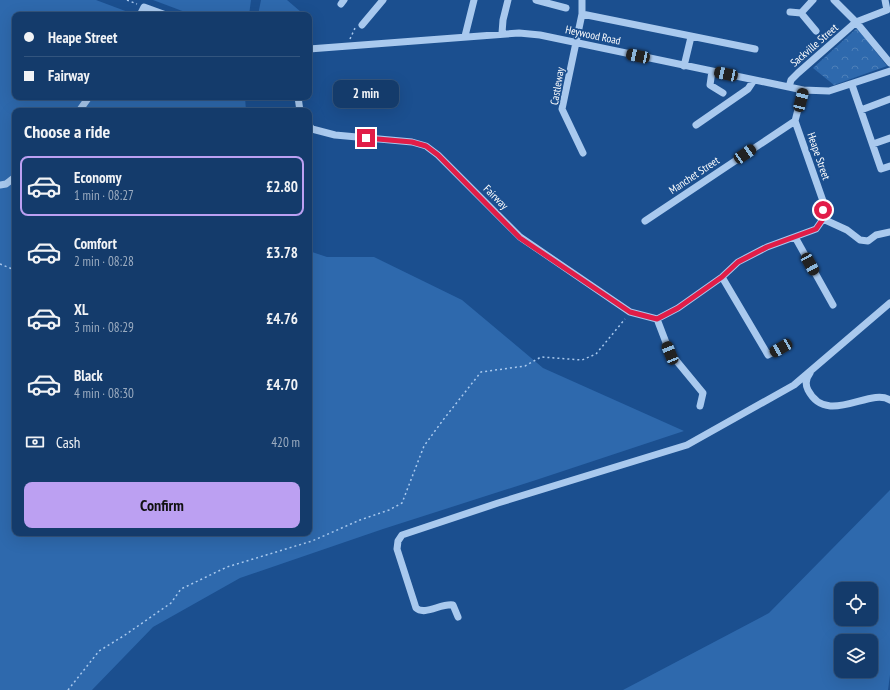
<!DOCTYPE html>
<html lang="en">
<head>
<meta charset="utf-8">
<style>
	:root { --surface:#143b6b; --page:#214673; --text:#f1f3f6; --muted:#9dadc1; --line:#33557e; --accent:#bca0f2 }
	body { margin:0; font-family:"PT Sans Narrow",sans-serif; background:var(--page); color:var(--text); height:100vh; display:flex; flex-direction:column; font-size:15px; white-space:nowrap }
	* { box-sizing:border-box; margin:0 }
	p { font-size:13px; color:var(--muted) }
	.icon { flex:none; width:22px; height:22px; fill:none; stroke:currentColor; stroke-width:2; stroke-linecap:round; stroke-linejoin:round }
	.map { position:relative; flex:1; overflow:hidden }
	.side { position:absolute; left:12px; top:108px; width:300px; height:428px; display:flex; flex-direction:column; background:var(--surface); border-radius:8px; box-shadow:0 4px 16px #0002,0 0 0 1px var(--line) }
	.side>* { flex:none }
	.hud { position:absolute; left:12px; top:12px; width:300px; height:88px; border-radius:8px; box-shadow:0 4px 16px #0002,0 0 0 1px var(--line); display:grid; align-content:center; height:88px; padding:0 12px; background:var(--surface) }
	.buttons { position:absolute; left:834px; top:582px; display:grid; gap:8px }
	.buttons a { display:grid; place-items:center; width:44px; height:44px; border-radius:8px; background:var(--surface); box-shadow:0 4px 16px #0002,0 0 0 1px var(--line); font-size:20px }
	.end { position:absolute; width:18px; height:18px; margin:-9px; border:5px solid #e11d48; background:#fff; box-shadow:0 0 0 2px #fff }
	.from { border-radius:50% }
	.bubble { position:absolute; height:28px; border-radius:8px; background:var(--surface); box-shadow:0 4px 16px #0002,0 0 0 1px var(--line); font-size:13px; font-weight:700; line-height:28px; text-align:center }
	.car { position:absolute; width:12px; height:24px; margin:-12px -6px; border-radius:5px; box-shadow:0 0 3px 1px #0007; background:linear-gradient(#222 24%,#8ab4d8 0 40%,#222 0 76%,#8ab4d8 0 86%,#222 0) }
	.hud b { display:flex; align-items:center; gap:14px; height:38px; font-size:15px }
	.hud b+b { border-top:1px solid var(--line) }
	.hud i { width:10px; height:10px; background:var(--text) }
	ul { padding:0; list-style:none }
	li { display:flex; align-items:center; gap:12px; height:60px; margin:0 8px 6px; padding:0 4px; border:2px solid transparent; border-radius:8px }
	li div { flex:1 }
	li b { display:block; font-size:15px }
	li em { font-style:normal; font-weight:700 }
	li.selected { border-color:var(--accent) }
	li>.icon { width:36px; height:36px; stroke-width:1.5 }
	h2 { padding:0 12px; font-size:18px; line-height:48px }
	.pay { display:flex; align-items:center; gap:10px; height:44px; padding:0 12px; font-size:15px }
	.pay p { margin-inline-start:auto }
	.cta { display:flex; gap:8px; margin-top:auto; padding:8px 12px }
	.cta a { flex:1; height:46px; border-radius:8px; background:var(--accent); color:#111; font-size:16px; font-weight:700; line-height:46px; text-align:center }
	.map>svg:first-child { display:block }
</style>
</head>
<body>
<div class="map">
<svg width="890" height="690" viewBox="0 0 890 690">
	<defs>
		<pattern id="forest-crowns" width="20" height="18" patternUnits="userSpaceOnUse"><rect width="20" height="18" fill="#2e69ad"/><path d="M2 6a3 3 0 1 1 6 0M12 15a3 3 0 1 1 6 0" fill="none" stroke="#4d80b9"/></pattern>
	</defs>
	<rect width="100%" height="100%" fill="#1b4f8f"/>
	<path fill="#2e69ad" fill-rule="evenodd" d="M0 0H96L136 15H15V97H245L246 111H15V533H309V251L327 257H374L462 300 543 368 684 431 536 480 383 529 240 578 153 627 92 690H0Z
		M153 0H251L249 15H193Z
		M261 0H287L301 12V15H258Z
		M890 490V675L888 690H623L769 613ZM841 589H871V619H841ZM841 641H871V671H841Z"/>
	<path fill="url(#forest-crowns)" d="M857 28 887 66 834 85 813 68Z"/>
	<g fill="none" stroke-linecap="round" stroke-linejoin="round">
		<path stroke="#a9c9ee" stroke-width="1.5" stroke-dasharray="2 3" stroke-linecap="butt" d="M127 0 137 4
			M350 39 355 28
			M0 264 15 270
			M68 690 99 651 125 635 171 603 181 589 227 567 312 541 360 520 389 510 402 503 424 446 443 420 481 372 525 366 541 357 582 360 596 354 625 319"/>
		<path stroke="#a9c9ee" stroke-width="7" d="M536 0 566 8
			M813 0 801 13 816 31
			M834 0 856 22 890 63
			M341 4 344 0
			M790 12 801 13
			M582 14V0
			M140 15 144 7 166 15
			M362 25 383 0
			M502 33 503 20 508 0
			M465 36 474 0
			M309 49 519 33 540 35 803 90 829 91 890 71
			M684 66 691 37
			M712 71 710 85 723 93
			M852 85 881 169 890 166
			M789 87 791 80 798 73 856 22 887 10 885 0
			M298 97 300 111
			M861 110 890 99
			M79 111 89 97
			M309 125 312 129 335 135 412 142 426 146 438 155 520 237 630 312 657 319 678 308 722 277 738 262 767 247 816 229 823 219V201L795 121 803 90
			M696 125 748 89 754 80
			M873 144 890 138
			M583 153 562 109 582 14 755 49
			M0 185 6 184 15 177
			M823 219 847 230 860 240 868 241 876 235 890 232
			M645 221 795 121
			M795 237 833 305
			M722 277 768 355 781 348
			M657 319 670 353 703 393 700 406
			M810 373C806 378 805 384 808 390 827 427 870 387 890 400
			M458 617 453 605C441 603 425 616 416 608L397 549 398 541 402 535 498 503 687 445 794 385 890 303"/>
	</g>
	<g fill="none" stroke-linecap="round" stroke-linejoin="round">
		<path stroke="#e11d48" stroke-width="5" d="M366 138 412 142 426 146 438 155 520 238 630 312 657 319 678 308 722 277 738 262 767 247 816 229 823 219V210"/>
	</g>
	<g text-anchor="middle" stroke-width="3.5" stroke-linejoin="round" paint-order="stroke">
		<g font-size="11" fill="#fff" stroke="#1b4f8f">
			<text transform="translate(593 35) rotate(12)" y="4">Heywood Road</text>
			<text transform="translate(814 45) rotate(-41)" y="4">Sackville Street</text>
			<text transform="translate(557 86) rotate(-80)" y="4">Castleway</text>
			<text transform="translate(819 156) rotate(71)" y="4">Heape Street</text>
			<text transform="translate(694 175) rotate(-34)" y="4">Manchet Street</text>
			<text transform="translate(496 197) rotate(45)" y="4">Fairway</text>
		</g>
	</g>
</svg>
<div class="buttons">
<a><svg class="icon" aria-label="locate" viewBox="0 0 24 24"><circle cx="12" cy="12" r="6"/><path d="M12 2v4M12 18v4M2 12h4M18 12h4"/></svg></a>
<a><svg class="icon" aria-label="layers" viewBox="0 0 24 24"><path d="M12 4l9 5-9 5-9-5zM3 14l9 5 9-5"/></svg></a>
</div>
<i class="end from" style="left:823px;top:210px"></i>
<i class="end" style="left:366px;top:138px"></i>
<div class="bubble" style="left:333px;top:80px;width:66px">2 min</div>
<i class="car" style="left:638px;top:56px;rotate:282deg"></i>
<i class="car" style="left:726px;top:74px;rotate:282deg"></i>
<i class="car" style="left:801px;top:100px;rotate:14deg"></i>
<i class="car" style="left:745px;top:154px;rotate:56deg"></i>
<i class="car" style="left:810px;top:264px;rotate:151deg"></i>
<i class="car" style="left:781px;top:348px;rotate:240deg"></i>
<i class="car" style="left:670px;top:353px;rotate:338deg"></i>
<div class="hud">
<b><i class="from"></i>Heape Street</b>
<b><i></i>Fairway</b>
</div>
<section class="side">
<h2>Choose a ride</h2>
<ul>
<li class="selected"><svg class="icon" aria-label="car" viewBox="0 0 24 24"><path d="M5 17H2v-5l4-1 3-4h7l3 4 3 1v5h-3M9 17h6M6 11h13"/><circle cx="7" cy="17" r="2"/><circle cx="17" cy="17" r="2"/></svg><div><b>Economy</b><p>1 min · 08:27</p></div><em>£2.80</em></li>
<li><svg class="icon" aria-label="car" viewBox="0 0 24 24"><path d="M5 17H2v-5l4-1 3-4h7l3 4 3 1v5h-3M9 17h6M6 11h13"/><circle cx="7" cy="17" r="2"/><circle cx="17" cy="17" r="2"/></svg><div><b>Comfort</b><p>2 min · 08:28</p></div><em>£3.78</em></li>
<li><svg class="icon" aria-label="car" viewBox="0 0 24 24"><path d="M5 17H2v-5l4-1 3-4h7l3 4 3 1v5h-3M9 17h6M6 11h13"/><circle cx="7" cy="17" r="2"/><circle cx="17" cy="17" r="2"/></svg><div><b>XL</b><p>3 min · 08:29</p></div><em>£4.76</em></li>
<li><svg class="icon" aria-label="car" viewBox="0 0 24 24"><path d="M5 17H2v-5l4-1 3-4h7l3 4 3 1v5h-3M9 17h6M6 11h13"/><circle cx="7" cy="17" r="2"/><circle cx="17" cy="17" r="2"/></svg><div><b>Black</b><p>4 min · 08:30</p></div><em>£4.70</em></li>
</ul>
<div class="pay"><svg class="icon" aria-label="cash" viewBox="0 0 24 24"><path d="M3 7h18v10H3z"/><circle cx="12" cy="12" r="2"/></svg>Cash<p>420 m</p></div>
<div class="cta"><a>Confirm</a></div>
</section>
</div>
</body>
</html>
